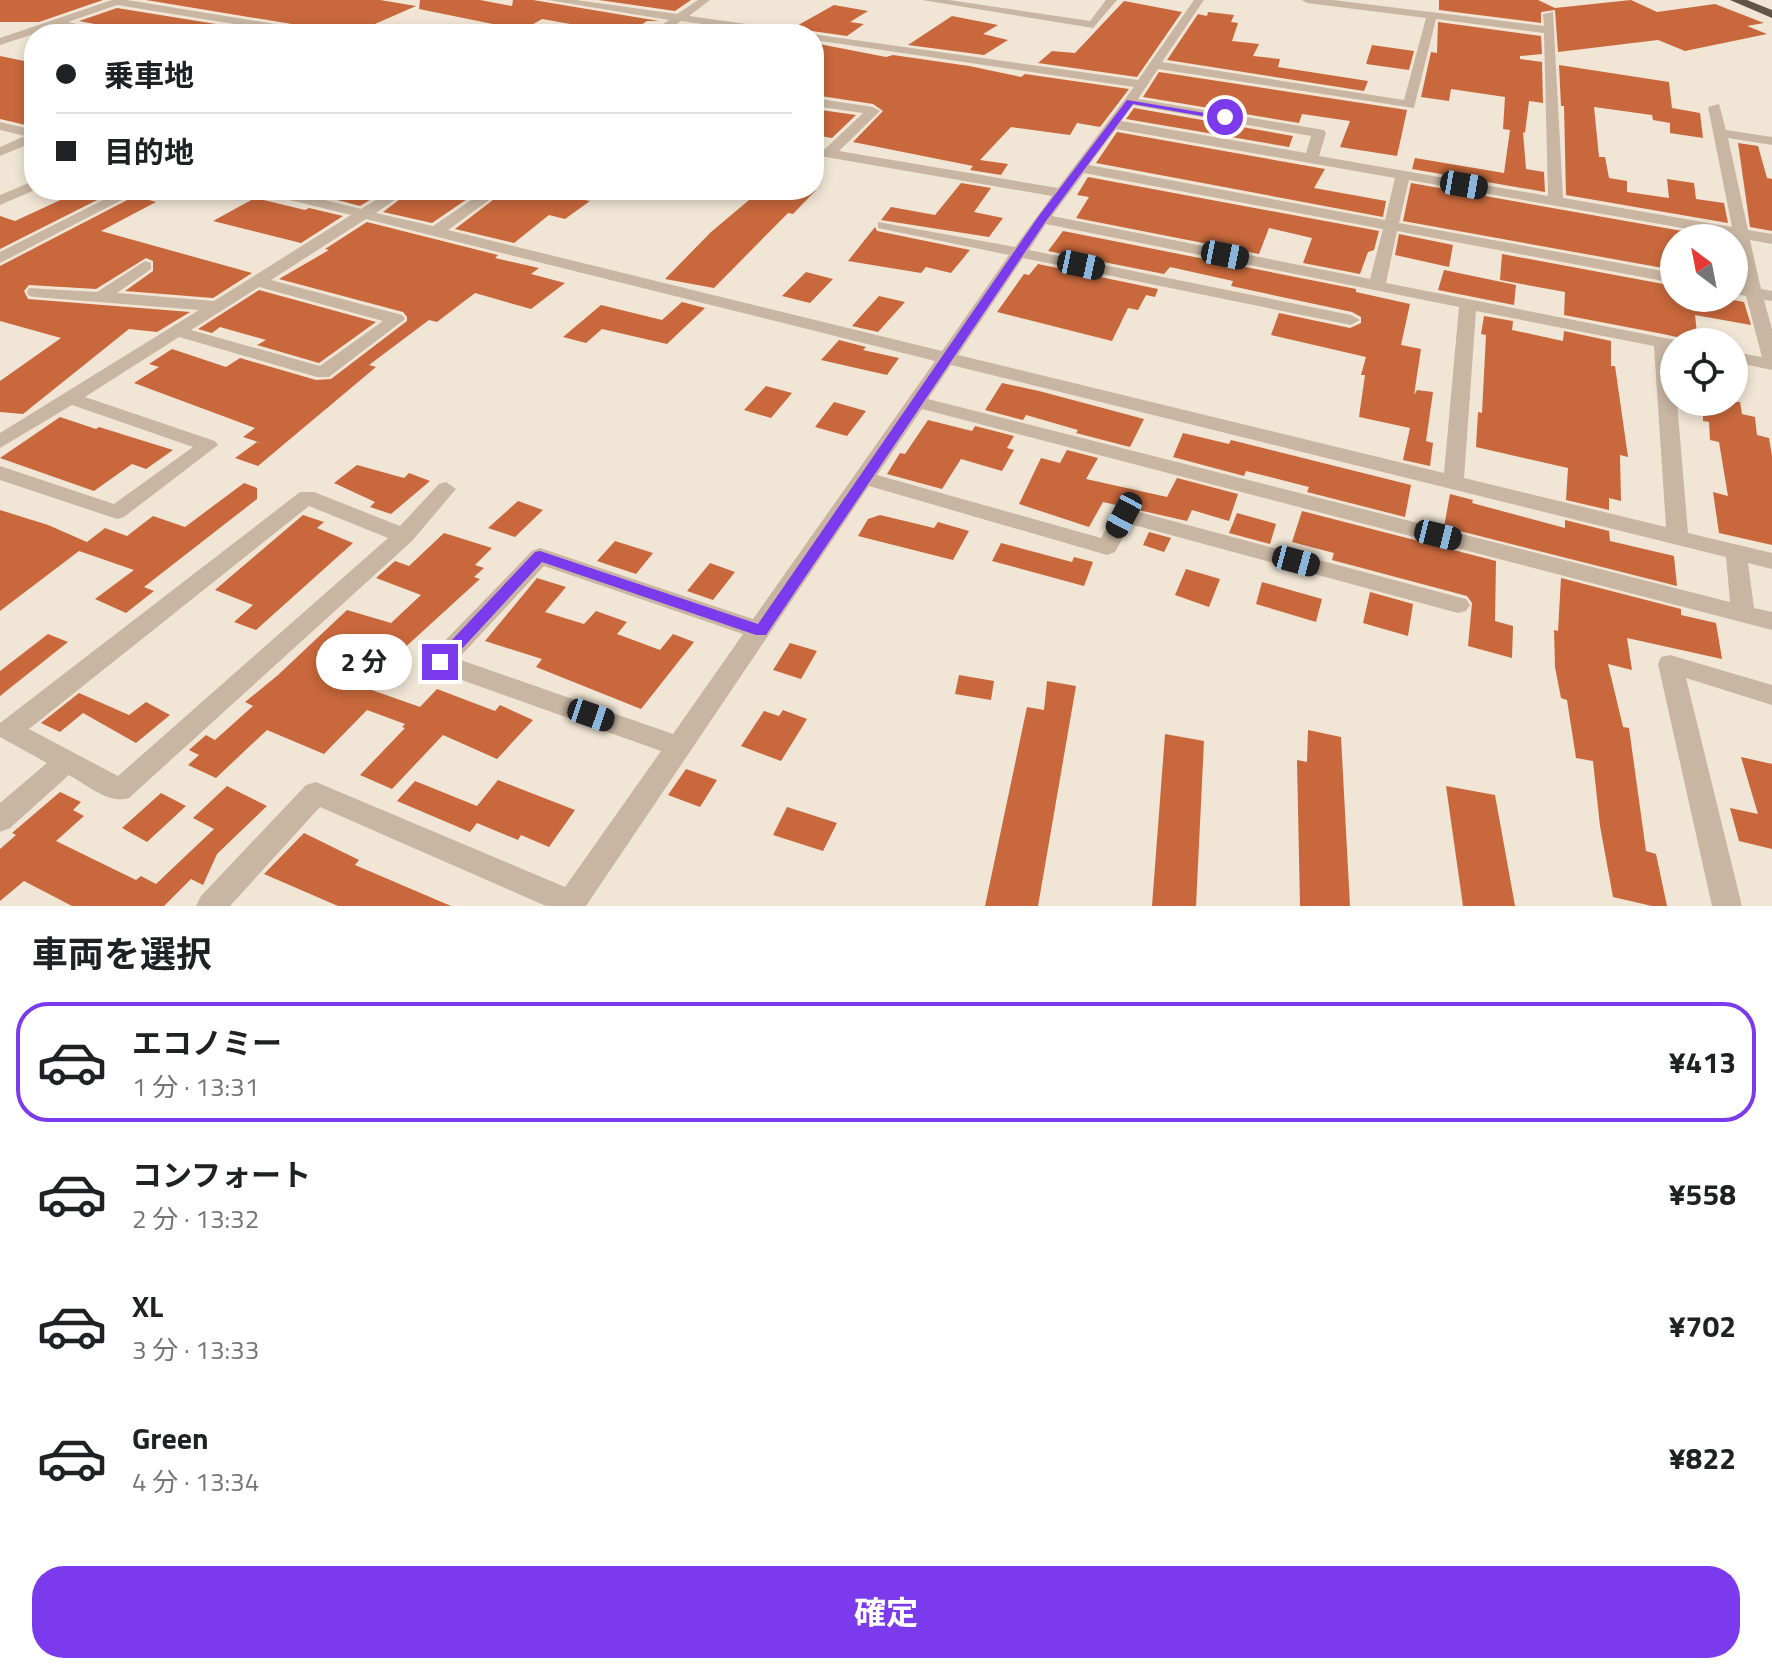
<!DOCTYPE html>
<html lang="ja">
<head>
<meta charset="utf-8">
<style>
	:root { --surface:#fff; --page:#f2f2f2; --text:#202124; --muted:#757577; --line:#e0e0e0; --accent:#7c3aed }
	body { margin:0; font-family:"Titillium Web","Noto Sans JP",sans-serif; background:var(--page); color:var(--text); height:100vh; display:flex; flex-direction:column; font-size:30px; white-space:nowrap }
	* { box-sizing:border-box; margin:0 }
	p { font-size:26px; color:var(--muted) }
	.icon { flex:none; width:44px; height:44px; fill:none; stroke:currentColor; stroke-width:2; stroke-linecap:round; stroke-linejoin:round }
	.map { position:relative; height:906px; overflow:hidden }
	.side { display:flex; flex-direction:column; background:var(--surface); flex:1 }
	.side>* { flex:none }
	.guide { position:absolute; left:24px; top:24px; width:800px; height:176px; border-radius:32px; box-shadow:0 4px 12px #0003; display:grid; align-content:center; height:176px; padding:0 32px; background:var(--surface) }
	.needle { width:52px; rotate:328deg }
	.fabs { position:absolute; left:1660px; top:224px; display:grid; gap:16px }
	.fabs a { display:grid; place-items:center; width:88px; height:88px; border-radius:50%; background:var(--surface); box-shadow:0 4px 12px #0003; font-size:40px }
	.end { position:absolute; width:36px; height:36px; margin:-18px; border:10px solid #7c3aed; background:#fff; box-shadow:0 0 0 4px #fff }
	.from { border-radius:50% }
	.bubble { position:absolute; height:56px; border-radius:28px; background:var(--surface); box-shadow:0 4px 12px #0003; font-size:26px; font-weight:700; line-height:56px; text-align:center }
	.car { position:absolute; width:24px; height:48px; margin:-24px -12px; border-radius:10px; box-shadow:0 0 6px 2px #0007; background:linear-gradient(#222 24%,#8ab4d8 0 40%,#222 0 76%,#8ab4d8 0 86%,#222 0) }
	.guide b { display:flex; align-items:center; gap:28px; height:76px; font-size:30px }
	.guide b+b { border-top:2px solid var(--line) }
	.guide i { width:20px; height:20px; background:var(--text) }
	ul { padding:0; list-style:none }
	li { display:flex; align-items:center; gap:24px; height:120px; margin:0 16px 12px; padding:0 16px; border:4px solid transparent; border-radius:32px }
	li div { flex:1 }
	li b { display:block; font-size:30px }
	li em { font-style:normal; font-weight:700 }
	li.selected { border-color:var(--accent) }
	li>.icon { width:72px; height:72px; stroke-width:1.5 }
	h2 { padding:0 32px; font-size:36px; line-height:96px }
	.button { display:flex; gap:16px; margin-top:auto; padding:16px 32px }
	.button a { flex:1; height:92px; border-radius:32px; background:var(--accent); color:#fff; font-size:32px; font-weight:700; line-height:92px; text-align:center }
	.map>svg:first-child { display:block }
</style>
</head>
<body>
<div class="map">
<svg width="1772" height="906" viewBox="0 0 1772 906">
	<rect width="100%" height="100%" fill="#f1e6d5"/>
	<path fill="#c8683c" d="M0 0H103L39 22H0Z
		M146 0H380L416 6 352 34Z
		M420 0H480L512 6 513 0H533L659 21H647L627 34 542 19 523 30 419 9Z
		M599 0H691L675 11Z
		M1439 0H1538L1555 8 1631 0 1657 12 1715 4 1764 23 1747 26 1767 34 1685 51 1658 40 1558 52 1555 10 1541 12V23L1439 10Z
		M1124 1 1182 12 1137 77 1038 63 1052 51 1075 53Z
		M834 5 868 11 850 22 864 24 847 36 812 31 805 34 793 28Z
		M117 8 277 34H147L79 21Z
		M1208 12 1234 15 1231 22 1238 23 1232 41 1259 44 1253 56 1280 59 1278 67 1368 81 1364 91 1167 60 1198 14 1207 16Z
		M952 16 998 25 983 34 1008 40 984 55 908 45Z
		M1438 22 1541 36 1542 54 1520 56V59L1542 62 1543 103 1529 101 1525 133 1523 132 1526 169 1544 172 1545 192 1412 169 1415 158 1504 173 1510 130 1503 129 1505 97 1451 89 1449 101 1421 97 1431 52 1437 53Z
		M814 43 886 57 893 55 969 66 1021 77 1025 74 1129 89 1100 127 1077 123 1070 135 1011 127 980 160 1008 164 1001 175 970 170 973 166 853 142 883 111 873 104 814 95Z
		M1372 45 1414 51 1409 70 1366 64Z
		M0 56 34 63V127L0 119Z
		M1559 65 1669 82 1672 108 1700 113 1703 138 1670 133V123L1653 120 1652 115 1594 107 1599 157H1605L1609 178 1627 181V192L1669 198 1667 179 1694 183 1696 199 1724 203 1728 223 1566 195 1564 106H1561Z
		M1159 72 1407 110 1397 156 1340 147 1350 121 1302 114 1299 123 1143 97Z
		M1134 108 1293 136 1289 147 1126 119Z
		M814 109 856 115 832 138 814 135Z
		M1117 132 1325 169 1314 188 1386 201 1383 217 1096 163Z
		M1738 143 1758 146 1767 178 1772 179V231L1750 227Z
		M1088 177 1379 231 1374 250 1368 252 1360 274 1303 263 1312 238 1269 228 1259 254 1076 218 1089 197 1077 195Z
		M961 183 991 188 974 212 1003 218 989 237 881 220 891 207 935 215Z
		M1411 183 1722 238 1674 235V270L1403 221Z
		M82 190 115 191 0 249V216L15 221Z
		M338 190H386L360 206 326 197Z
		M412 190 453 195 458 192 473 195 432 223 383 212Z
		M506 190H532L590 201 565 219 549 215 514 243 455 229Z
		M761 190H816L793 214 788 213 714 288 665 279 711 232Z
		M135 196 156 202 101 231 252 273 213 298 125 291 153 271V261L146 258 96 289 29 285 24 291 28 299 190 312 157 332 129 329 23 414 0 412V381L61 338 0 321V266Z
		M255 198 305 210 309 208 343 216 301 243 213 221Z
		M367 222 498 255 495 258 539 268 531 274 565 283 531 309 475 293 437 322 429 320 369 365 376 367 258 466 235 458 257 442 267 445 243 437 255 428 134 383 159 367 149 364 172 349 226 367 240 358 316 380 331 379 407 321V317L403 312 279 279 329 250 325 249Z
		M875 227 877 231 970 250 951 273 926 267 921 273 848 261Z
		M1063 231 1356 289V292L1410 304 1401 345 1421 349 1414 395 1417 390 1433 392 1426 441 1433 443 1430 466 1403 460 1410 428 1359 417 1365 375H1361L1366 357 1271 335 1279 313 1350 328 1361 323V317L1352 312 1231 286 1233 281 1170 267 1164 274 1048 251Z
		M1399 234 1453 245 1449 267 1395 255Z
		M1502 254 1674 286V298H1722L1744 302 1751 325 1695 315 1698 342H1683L1681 338 1663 334 1564 315 1565 292 1500 280Z
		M1038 264 1158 289 1155 297 1146 295 1138 310 1128 308 1112 341 997 312 1024 274 1029 275Z
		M1444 270 1516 285 1514 305 1438 290Z
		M806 272 833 279 810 303 782 296Z
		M259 290 376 322 319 363 257 345 266 340 220 327 212 333 198 329Z
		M879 296 905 302 878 332 852 326Z
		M682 302 705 308 667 344 602 329 586 343 563 337 601 305 662 320Z
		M1484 316 1513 321 1512 330 1563 341 1564 331 1611 341V366H1615L1628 457 1620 455 1621 501 1609 498V510L1566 500 1568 468 1476 447 1478 412 1482 413 1486 335 1481 334Z
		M839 340 866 347 863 350 899 358 887 375 821 360Z
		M1002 383 1039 391 1144 419 1130 447 1076 433 1078 430 1026 415 1023 420 985 410Z
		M766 386 792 393 771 418 744 410Z
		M834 402 866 411 847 436 815 427Z
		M1703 402H1740L1742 414 1755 417 1757 435 1769 438 1772 456V545L1719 533 1713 492 1728 496 1719 442 1710 440 1709 422 1703 421Z
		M60 417 96 429 99 427 173 450 146 469 132 464 94 491 0 458Z
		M928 420 972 431 975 426 1014 436 1007 448 1014 450 1002 471 961 459 942 489 887 474 900 453 905 454Z
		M1183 433 1229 444 1231 440 1411 485 1405 517 1307 492 1309 487 1246 471 1244 476 1173 457Z
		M1067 450 1098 458 1086 479 1167 497 1177 478 1238 494 1229 521 1192 510 1187 521 1103 502 1089 527 1019 504 1041 458 1060 463Z
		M357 465 404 478 409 473 430 481 391 514 370 507 375 502 334 483Z
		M244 483 257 488V499L144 587 154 591 126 613 95 599 134 570 79 551 0 611V510L48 525 87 542 105 528 127 536 153 516 185 527Z
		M1450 494 1473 500 1472 503 1565 528V520L1609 531 1610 541 1674 556 1677 586 1444 527Z
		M518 501 543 510 515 537 488 528Z
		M1302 511 1496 561 1495 621 1513 626 1512 658 1468 646 1472 603 1467 596 1332 560 1334 553 1292 542Z
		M1237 513 1276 524 1270 544 1229 533Z
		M303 515 324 522 317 528 353 543 256 630 234 622 253 605 215 590Z
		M880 515 934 528 938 522 969 531 953 560 858 536 868 519Z
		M1149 532 1171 538 1164 552 1143 545Z
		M444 533 492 548 475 565 484 568 474 577 480 579 389 662 393 664 369 689 420 707 437 689 495 711 500 705 533 720 497 759 443 735 392 789 360 775 405 728 402 727 405 724 367 710 324 754 267 730 216 778 188 765 199 755 189 750 206 735 215 740 253 706 245 702 278 675 347 610 391 623 421 595 376 578 395 561 409 566Z
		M615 541 653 553 636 574 597 561Z
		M1001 543 1072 562 1074 557 1093 562 1084 586 992 561Z
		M710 563 735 572 713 600 687 591Z
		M1186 569 1220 579 1209 607 1175 595Z
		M537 578 566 587 545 612 584 624 596 611 627 622 617 634 660 650 673 634 694 642 641 709 536 667 542 659 485 641Z
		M1561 578 1681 609V615L1716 623 1722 659 1627 638 1632 670 1608 664 1623 727 1629 728 1646 851 1656 854 1667 906H1652L1613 897 1600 826 1593 761 1576 758 1567 700 1561 698 1555 667 1554 630 1558 631Z
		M1262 582 1322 599 1316 622 1256 604Z
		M1370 592 1413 604 1408 636 1363 623Z
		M48 634 68 642 0 696V671Z
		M790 643 817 651 801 679 773 670Z
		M959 675 994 681 991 700 955 694Z
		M1047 681 1076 686 1038 906H985L1027 707 1044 710Z
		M79 693 129 715 146 702 170 715 136 743 83 713 60 732 41 723Z
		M783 710 807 719 781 761 741 746 764 711 779 716Z
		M1308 730 1341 737 1350 906H1300L1297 760 1307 762Z
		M1165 734 1204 741 1196 906H1152Z
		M1741 757 1772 764V849L1739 841 1730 808 1758 814Z
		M686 769 717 780 700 807 668 795Z
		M498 780 575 810 549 847 521 835 518 840 477 823 470 832 397 801 415 781 477 806Z
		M227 786 267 806 217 854 203 885 191 879 164 906H72L24 881 0 901V849L16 835 12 833 60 792 81 802 73 810 84 816 56 841 136 880 141 876 156 884 214 829 193 818Z
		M1446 786 1495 795 1515 906H1463Z
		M161 793 186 806 147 842 122 828Z
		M787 807 837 823 823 851 773 835Z
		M304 833 359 860 355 865 451 906H338L264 874Z"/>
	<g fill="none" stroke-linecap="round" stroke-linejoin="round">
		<path fill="#c8b6a2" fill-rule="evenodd" d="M112 0H127L318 31 324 34H296L117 5 68 22 122 34H96L55 27 0 45V38Z
			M548 0H576L677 14 698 0H710L689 16 796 31 802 34H772L681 21 663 34H649L669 20Z
			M922 0H949L1090 21 1106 0H1117L1093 28Z
			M1194 0H1204L1162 62 1404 100 1426 18 1307 3 1302 0H1333L1544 26 1543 14 1553 12 1563 198 1732 227 1708 107 1719 104 1726 130 1772 137V145L1728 138 1748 230 1772 234V244L1750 240 1761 289 1772 291V301L1764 300 1772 329V370L1734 362V352L1762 357 1746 296 1734 294V284L1744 286 1734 237 1409 180 1399 223 1674 273V283L1397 231 1386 283 1680 341 1674 342 1672 350 1674 402H1677L1688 533 1772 553V569L1748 563 1754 608 1772 612V630L922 409 877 475 1101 538 1116 510 1124 508 1458 597 1466 599 1470 605 1466 611 1458 613 1130 524 1115 552 1107 555 869 486 586 906H546L320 807 230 906H196L201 896 306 785 316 782 565 887 661 751 431 669 428 662 431 655 532 551 540 548 753 619 935 361 366 219 271 280 402 315 405 319 329 377H317L179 337 85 397 215 441 218 445 124 517 117 519 0 480V466L114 504 193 447 72 405 0 448V433L199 310 35 297 29 296 27 292 29 288 97 292 145 261 151 263V269L117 293 214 301 351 215 261 193 259 190H284L361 209 392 190H409L376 213 433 226 486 190H503L448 230 942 351 1009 255 878 228V222L1015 247 1052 196 814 155V147L825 149 863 113 814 106V98L873 107 880 111 839 151 1058 188 1134 87 814 40 812 34 1138 80ZM1436 19 1544 33 1548 196 1319 156 1326 133 1324 130 1138 99 1158 69 1414 108ZM1133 105 1311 136 1306 153 1121 121ZM1116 129 1395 178 1385 220 1089 165ZM1084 173 1383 229 1370 279 1052 216ZM1046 224 1459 307 1444 473 958 355 1023 258 1351 325 1360 320 1351 315 1029 250ZM259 287 383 321 320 366 191 330ZM1476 311 1654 346 1666 527 1464 478ZM951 365 1726 557 1730 602 928 399ZM544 566 743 634 673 734 458 659Z
			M0 122 34 130V142L0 156V147L25 136 0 130Z
			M34 181 35 190 0 205V195Z
			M123 190H141L0 263V252Z
			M446 482 456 489 412 541 129 798C110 805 87 785 69 775L10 828 0 832V803L47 763 0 737V723L300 492H314L400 526 439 484ZM309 506 388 538 118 776 29 729Z
			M1670 655 1772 685V705L1686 678 1742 906H1712L1658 664 1661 657Z"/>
		<path fill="#645448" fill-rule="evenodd" d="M1730 0H1747L1772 10V18Z"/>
	</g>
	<path fill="#7c3aed" d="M1127 100 1229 117 1225 120 1133 104 1046 221 766 635H756L542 562 446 666H435V658L535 552 540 551 758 624 1038 217Z"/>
</svg>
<div class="fabs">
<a><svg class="needle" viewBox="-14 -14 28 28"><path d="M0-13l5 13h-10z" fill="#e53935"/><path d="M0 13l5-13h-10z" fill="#757577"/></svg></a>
<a><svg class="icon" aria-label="locate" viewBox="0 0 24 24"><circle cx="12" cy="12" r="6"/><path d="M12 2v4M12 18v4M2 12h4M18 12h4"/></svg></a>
</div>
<i class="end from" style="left:1225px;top:117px"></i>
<i class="end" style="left:440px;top:662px"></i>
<div class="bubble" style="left:316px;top:634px;width:96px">2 分</div>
<i class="car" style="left:1464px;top:185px;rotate:100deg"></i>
<i class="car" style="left:1225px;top:255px;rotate:101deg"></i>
<i class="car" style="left:1081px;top:265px;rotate:102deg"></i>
<i class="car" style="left:1124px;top:515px;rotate:208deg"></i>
<i class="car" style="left:1438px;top:535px;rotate:104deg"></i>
<i class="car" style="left:1296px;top:561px;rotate:105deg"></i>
<i class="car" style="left:591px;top:715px;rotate:109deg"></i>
<div class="guide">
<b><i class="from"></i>乗車地</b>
<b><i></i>目的地</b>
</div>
</div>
<section class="side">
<h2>車両を選択</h2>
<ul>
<li class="selected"><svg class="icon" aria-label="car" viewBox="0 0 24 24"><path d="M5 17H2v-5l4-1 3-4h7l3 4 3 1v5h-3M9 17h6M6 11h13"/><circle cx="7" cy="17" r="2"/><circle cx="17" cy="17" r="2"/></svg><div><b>エコノミー</b><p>1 分 · 13:31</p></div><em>¥413</em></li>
<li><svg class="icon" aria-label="car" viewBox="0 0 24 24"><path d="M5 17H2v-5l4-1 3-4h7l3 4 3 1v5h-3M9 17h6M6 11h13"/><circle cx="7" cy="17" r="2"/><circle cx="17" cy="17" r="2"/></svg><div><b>コンフォート</b><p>2 分 · 13:32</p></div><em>¥558</em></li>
<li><svg class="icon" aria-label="car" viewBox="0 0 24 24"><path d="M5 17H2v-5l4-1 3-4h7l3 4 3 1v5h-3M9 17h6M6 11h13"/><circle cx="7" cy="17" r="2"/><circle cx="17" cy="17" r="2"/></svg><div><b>XL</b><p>3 分 · 13:33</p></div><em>¥702</em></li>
<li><svg class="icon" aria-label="car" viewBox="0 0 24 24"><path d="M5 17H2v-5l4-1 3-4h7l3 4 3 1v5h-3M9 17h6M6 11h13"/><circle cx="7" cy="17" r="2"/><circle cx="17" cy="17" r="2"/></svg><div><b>Green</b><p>4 分 · 13:34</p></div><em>¥822</em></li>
</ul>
<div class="button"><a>確定</a></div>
</section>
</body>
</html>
